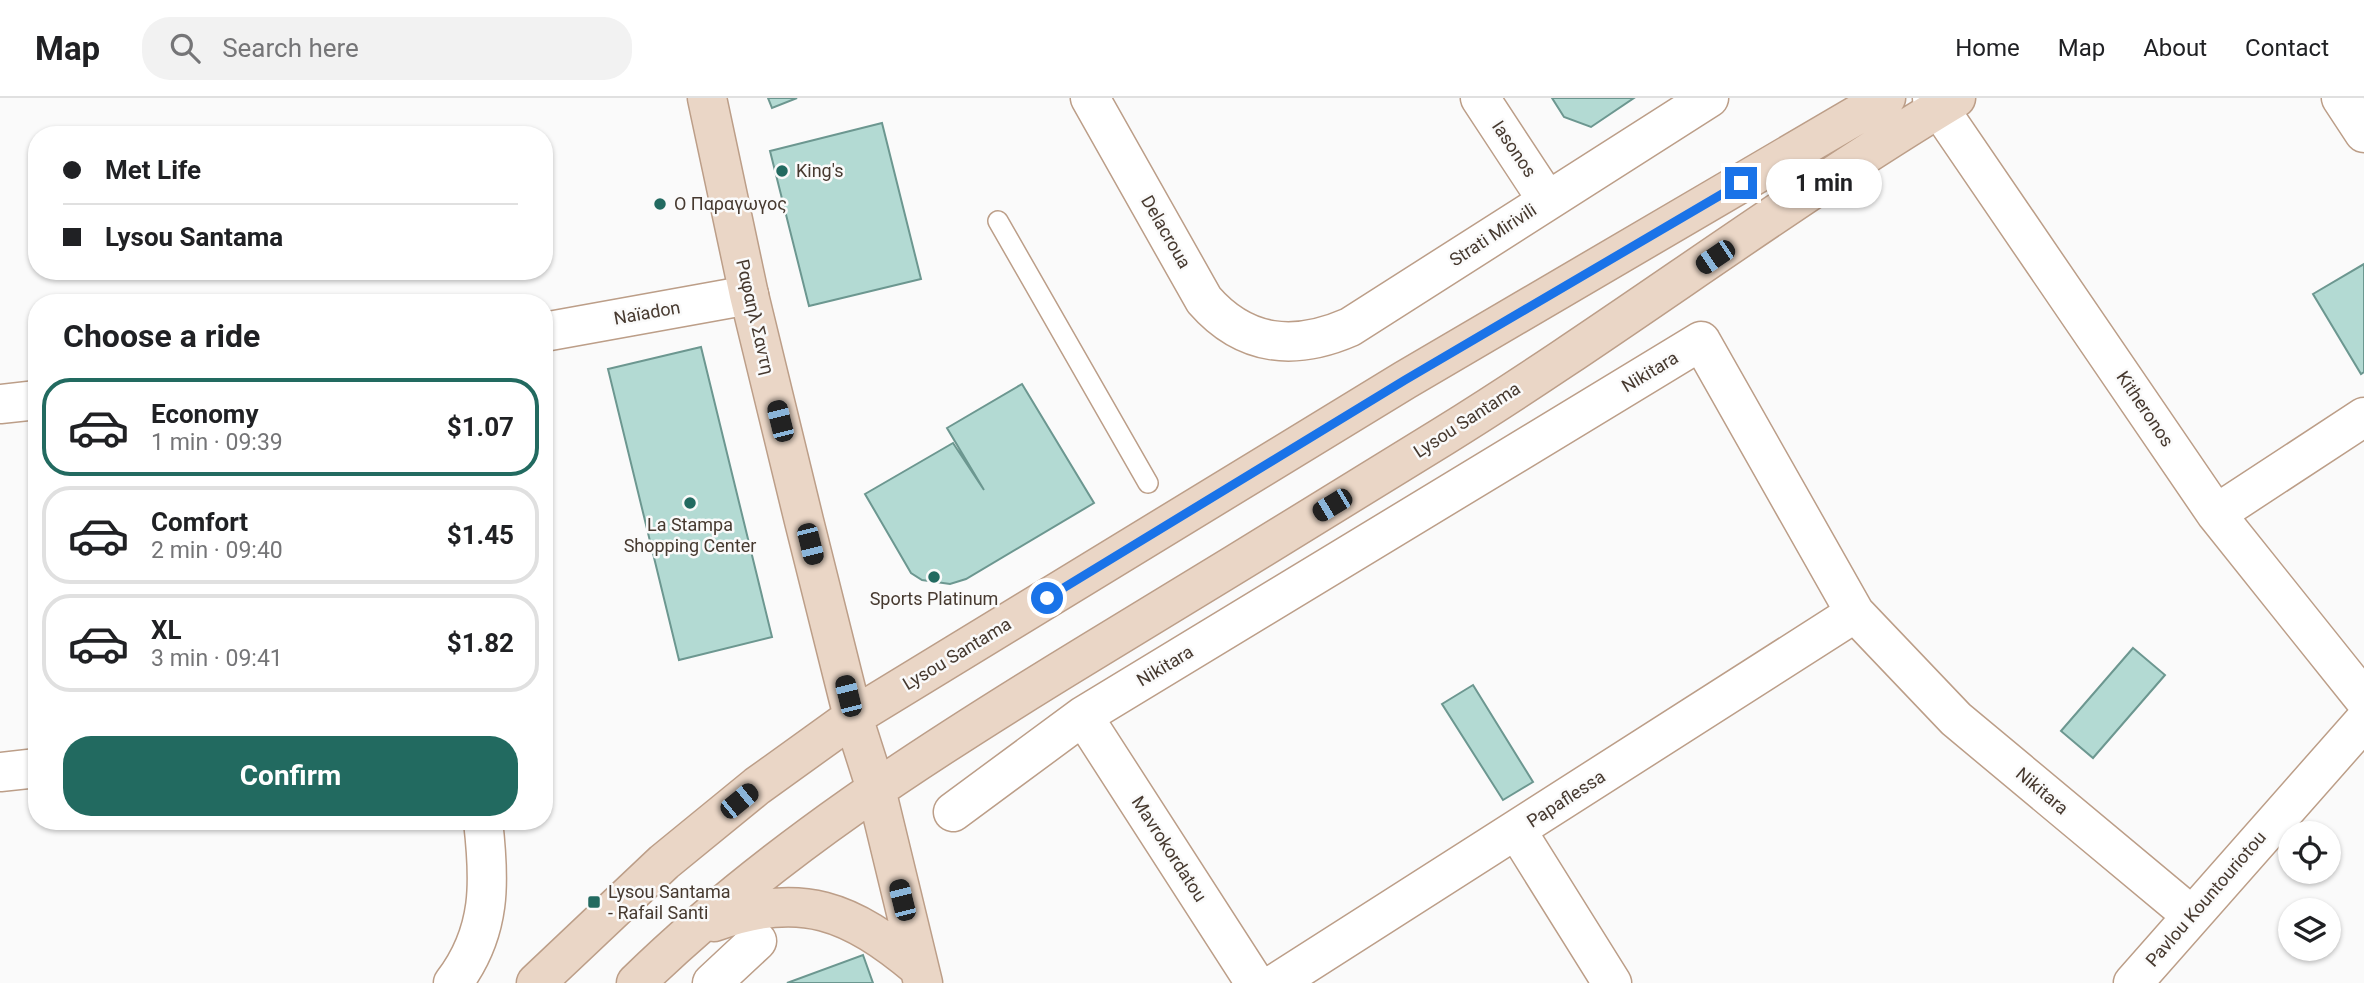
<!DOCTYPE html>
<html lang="en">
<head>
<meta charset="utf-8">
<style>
	:root { --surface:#fff; --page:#f2f2f2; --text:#202124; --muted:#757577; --line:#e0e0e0; --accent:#226a60 }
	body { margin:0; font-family:Roboto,sans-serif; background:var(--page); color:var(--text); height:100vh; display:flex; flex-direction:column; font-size:26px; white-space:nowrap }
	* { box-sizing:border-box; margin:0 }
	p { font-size:23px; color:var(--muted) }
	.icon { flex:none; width:38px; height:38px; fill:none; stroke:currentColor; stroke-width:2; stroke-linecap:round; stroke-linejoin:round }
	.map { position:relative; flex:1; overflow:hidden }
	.drawer { position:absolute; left:28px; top:196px; width:525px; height:536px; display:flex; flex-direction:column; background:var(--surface); border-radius:28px; box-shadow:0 2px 5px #0004 }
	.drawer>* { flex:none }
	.banner { position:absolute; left:28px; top:28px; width:525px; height:154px; border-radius:28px; box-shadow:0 2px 5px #0004; display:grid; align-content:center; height:154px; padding:0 35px; background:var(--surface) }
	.tools { position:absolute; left:2278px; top:723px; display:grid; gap:14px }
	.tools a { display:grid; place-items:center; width:63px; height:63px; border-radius:50%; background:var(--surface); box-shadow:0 2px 5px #0004; font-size:35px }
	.end { position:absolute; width:32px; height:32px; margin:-16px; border:9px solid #1a73e8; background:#fff; box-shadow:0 0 0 4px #fff }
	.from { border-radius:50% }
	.bubble { position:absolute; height:49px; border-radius:24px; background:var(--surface); box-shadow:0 2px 5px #0004; font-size:23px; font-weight:700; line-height:49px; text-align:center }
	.car { position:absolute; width:21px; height:42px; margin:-21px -10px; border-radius:9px; box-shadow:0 0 5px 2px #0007; background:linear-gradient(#222 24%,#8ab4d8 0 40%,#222 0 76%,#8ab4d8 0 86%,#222 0) }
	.banner b { display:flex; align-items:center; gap:24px; height:66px; font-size:26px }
	.banner b+b { border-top:2px solid var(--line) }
	.banner i { width:18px; height:18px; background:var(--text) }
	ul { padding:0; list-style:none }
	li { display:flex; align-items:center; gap:21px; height:98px; margin:0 14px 10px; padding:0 21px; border:4px solid var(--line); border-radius:28px }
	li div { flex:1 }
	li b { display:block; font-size:26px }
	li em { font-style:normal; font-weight:700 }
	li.current { border-color:var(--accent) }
	li>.icon { width:63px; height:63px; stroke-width:1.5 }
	h2 { padding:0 35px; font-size:32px; line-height:84px }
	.primary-button { display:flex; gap:14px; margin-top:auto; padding:14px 35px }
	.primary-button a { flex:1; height:80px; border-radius:28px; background:var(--accent); color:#fff; font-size:28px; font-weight:700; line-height:80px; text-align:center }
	header { display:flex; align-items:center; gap:42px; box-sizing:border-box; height:98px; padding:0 35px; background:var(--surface); border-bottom:2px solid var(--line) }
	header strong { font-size:33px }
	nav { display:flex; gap:38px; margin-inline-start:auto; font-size:24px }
	.search { width:490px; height:63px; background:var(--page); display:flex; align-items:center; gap:18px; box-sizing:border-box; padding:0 24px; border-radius:28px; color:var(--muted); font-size:26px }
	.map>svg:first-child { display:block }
</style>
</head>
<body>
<header>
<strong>Map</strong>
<div class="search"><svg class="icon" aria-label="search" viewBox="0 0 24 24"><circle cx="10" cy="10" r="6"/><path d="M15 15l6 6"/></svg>Search here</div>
<nav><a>Home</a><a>Map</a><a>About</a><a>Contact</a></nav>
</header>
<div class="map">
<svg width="2364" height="885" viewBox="0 0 2364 885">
	<rect width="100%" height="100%" fill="#fafafa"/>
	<path fill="#b3dad3" stroke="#6c9790" stroke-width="2" d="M768 0H797L772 10Z
		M1552 0H1634L1591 29 1564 19Z
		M882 25 921 181 809 208 770 53Z
		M2364 166V274L2361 276 2313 196Z
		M701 249 772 539 679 562 608 271Z
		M1022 286 1094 405 966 481 950 486 922 482 911 475 865 396 953 345 984 392 947 330Z
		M2133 550 2165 577 2093 660 2061 633Z
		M1473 587 1533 684 1503 702 1442 606Z
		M863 857 873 885H787Z"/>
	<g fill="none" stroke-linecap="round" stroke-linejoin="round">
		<defs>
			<path id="lane" d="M998 123 1148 385"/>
			<path id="street" d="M1090 0 1204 202C1245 249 1295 253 1350 229L1709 0
				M1480 0 1547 102
				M1932 0 2216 416 2364 601
				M2341 0 2364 35
				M544 234 749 197
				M0 306 37 302
				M2216 416 2364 319
				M1083 618 1255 885
				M0 674 37 670
				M953 714 1083 618 1701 243 1855 515 1956 621 2191 817
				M1517 733 1612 885
				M453 885C492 834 490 783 483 723
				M712 885 757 843
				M1276 885 1855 515
				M2133 885 2364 623"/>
			<path id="secondary" d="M707 0 749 197 804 423 853 619 876 691 923 885
				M714 824C801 792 851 813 919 870
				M536 885 664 764 757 688 853 619 1405 282 1886 0
				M636 885C770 754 929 653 1088 556 1206 484 1325 412 1442 339 1616 231 1780 106 1956 0"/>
		</defs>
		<use href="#lane" stroke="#bc9e88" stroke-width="22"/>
		<use href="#street" stroke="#bc9e88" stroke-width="41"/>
		<use href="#secondary" stroke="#bc9e88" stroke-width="41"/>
		<use href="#lane" stroke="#fff" stroke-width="19"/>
		<use href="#street" stroke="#fff" stroke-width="38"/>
		<use href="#secondary" stroke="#ead6c6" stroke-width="38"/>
	</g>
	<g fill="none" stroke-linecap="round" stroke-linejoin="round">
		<path stroke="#1a73e8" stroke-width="9" d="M1047 500 1405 282 1741 85"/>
	</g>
	<g fill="#226a60" stroke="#fafafa" stroke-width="2.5">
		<circle cx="782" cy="73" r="7"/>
		<circle cx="660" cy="106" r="7"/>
		<circle cx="690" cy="405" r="7"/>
		<circle cx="934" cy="479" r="7"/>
		<rect x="587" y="797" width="14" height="14" rx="3.5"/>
	</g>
	<g text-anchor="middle" stroke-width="5" stroke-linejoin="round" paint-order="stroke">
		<g font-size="18" fill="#46392f" stroke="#fafafa">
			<text transform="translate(1514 51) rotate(56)" y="6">Iasonos</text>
			<text transform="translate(1166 134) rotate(60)" y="6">Delacroua</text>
			<text transform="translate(1493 137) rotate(-33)" y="6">Strati Mirivili</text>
			<text transform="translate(647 215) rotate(-10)" y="6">Naïadon</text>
			<text transform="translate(755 219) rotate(77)" y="6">Ραφαηλ Σαντη</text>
			<text transform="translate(1650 274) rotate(-31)" y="6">Nikitara</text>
			<text transform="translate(2145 311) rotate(56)" y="6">Kitheronos</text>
			<text transform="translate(1467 322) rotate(-33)" y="6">Lysou Santama</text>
			<text transform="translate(957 556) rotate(-31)" y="6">Lysou Santama</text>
			<text transform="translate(1165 568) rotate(-31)" y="6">Nikitara</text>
			<text transform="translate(2042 693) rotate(40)" y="6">Nikitara</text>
			<text transform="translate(1566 701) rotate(-33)" y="6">Papaflessa</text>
			<text transform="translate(1169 751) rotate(57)" y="6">Mavrokordatou</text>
			<text transform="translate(2206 801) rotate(-49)" y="6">Pavlou Kountouriotou</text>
		</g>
		<g font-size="18" fill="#46392f" stroke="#fafafa" text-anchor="start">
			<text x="796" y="79">King's</text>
			<text x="674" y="112">Ο Παραγωγος</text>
			<text x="690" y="433" text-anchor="middle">La Stampa<tspan x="690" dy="21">Shopping Center</tspan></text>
			<text x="934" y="507" text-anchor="middle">Sports Platinum</text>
			<text x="608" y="800">Lysou Santama<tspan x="608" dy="21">- Rafail Santi</tspan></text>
		</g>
	</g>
</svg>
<div class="tools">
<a><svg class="icon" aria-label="locate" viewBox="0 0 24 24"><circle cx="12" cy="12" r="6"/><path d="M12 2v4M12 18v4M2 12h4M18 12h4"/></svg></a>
<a><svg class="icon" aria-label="layers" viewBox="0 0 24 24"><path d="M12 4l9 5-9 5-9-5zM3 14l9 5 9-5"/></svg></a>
</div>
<i class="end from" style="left:1047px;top:500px"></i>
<i class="end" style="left:1741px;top:85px"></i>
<div class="bubble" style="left:1766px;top:61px;width:116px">1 min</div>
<i class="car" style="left:1715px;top:159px;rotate:236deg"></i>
<i class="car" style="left:780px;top:323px;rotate:346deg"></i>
<i class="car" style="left:1332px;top:407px;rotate:239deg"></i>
<i class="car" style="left:810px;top:446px;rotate:166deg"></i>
<i class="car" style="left:848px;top:598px;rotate:346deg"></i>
<i class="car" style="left:739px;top:703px;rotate:51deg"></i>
<i class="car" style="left:902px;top:802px;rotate:346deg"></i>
<div class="banner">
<b><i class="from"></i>Met Life</b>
<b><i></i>Lysou Santama</b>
</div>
<section class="drawer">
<h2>Choose a ride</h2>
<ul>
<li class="current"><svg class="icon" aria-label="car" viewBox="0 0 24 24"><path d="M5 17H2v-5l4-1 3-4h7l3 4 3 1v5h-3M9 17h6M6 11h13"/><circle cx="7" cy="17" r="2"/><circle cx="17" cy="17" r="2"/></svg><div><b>Economy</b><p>1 min · 09:39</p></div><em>$1.07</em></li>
<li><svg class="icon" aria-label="car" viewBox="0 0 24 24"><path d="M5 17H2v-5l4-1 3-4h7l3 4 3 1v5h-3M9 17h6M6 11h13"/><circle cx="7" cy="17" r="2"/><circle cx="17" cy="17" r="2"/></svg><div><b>Comfort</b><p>2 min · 09:40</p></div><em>$1.45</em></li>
<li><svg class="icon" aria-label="car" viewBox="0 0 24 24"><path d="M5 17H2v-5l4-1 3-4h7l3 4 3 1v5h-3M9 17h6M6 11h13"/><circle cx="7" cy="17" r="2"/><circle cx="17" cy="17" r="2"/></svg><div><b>XL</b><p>3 min · 09:41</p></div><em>$1.82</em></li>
</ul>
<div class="primary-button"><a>Confirm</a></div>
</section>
</div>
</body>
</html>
